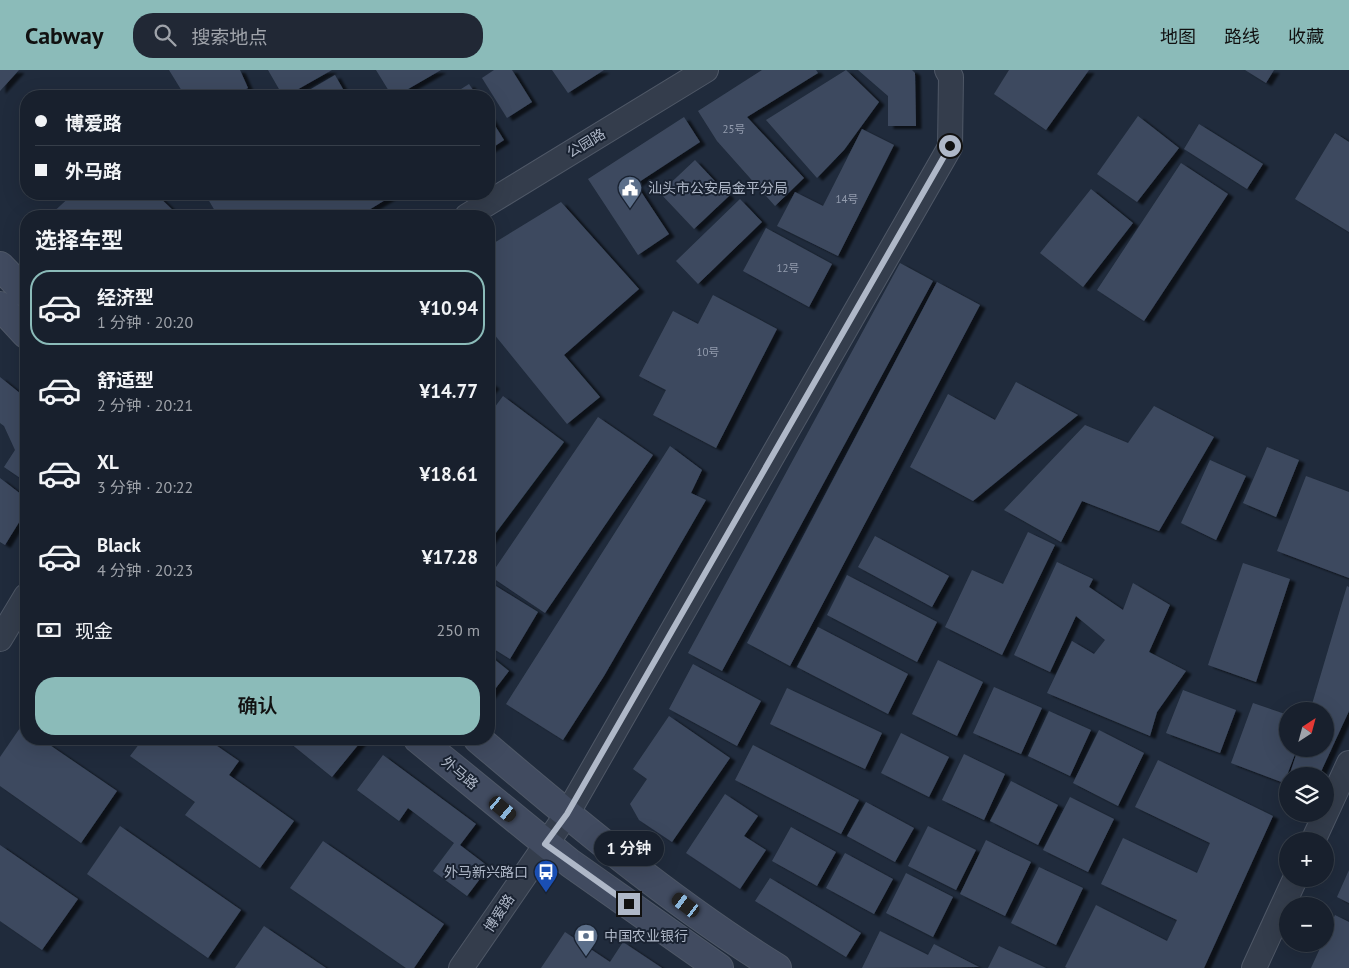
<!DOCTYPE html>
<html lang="zh">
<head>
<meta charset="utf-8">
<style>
	:root { --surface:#18202d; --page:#212835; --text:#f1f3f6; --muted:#9fa3aa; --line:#363e49; --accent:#8bbbb9 }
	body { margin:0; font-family:"PT Sans","Noto Sans SC",sans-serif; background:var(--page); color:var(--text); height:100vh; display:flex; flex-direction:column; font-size:19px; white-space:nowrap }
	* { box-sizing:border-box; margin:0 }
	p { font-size:16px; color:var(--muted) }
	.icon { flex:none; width:28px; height:28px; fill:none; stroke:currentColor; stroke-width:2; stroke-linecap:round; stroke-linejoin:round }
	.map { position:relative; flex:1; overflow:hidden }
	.panel { position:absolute; left:20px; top:140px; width:475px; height:535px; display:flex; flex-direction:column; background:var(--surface); border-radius:20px; box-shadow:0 5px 20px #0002,0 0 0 1px var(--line) }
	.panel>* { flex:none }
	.hud { position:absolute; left:20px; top:20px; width:475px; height:110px; border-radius:20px; box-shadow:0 5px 20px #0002,0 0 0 1px var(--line); display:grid; align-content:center; height:110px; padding:0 15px; background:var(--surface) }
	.needle { width:32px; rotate:36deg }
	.buttons { position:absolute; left:1279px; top:632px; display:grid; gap:10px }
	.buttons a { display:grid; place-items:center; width:55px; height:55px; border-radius:50%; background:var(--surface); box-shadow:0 5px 20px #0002,0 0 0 1px var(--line); font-size:25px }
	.end { position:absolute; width:22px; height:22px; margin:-11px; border:6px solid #afb8c8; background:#111; box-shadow:0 0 0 2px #111 }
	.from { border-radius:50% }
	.bubble { position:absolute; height:35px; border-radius:18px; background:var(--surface); box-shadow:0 5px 20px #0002,0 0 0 1px var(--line); font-size:16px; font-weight:600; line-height:35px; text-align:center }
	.car { position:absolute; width:15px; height:30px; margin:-15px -8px; border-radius:6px; box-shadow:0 0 4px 1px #0007; background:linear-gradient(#222 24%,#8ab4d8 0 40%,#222 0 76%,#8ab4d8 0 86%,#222 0) }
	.hud b { display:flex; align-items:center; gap:18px; height:48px; font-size:19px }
	.hud b+b { border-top:1px solid var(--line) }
	.hud i { width:12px; height:12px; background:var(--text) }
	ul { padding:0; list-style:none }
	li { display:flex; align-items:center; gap:15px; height:75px; margin:0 10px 8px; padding:0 5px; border:2px solid transparent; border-radius:20px }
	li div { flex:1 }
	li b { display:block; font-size:19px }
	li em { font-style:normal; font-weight:600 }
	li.selected { border-color:var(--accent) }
	li>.icon { width:45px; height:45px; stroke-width:1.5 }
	h2 { padding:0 15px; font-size:22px; line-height:60px }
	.pay { display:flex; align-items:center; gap:12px; height:55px; padding:0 15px; font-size:19px }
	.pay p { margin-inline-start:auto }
	.action { display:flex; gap:10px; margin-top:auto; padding:10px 15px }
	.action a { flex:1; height:58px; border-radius:20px; background:var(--accent); color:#111; font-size:20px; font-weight:600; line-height:58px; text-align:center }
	header { display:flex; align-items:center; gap:30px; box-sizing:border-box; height:70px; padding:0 25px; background:var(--accent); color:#111 }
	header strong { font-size:24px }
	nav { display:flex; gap:28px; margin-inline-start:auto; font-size:18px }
	.search { width:350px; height:45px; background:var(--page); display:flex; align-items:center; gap:12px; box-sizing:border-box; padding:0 18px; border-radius:20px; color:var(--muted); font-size:19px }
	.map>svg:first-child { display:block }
</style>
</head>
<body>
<header>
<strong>Cabway</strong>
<div class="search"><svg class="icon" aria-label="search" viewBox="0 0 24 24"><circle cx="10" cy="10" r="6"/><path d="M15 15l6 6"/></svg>搜索地点</div>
<nav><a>地图</a><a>路线</a><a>收藏</a></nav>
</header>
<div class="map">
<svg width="1349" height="898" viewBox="0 0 1349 898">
	<defs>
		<filter id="shadow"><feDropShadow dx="5.5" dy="3" stdDeviation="1" flood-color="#0009"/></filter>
	</defs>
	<rect width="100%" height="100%" fill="#202b3c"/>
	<path fill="#3e4a5f" filter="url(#shadow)" d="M0 0H19L0 21Z
		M169 0H240L248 18 233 26H185Z
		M268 0H332L286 26H283Z
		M376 0H441L396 26H392Z
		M494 0H512L532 32 507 48 482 8Z
		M552 0H604L568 23Z
		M762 0H816L818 3 747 47 804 108 775 136 717 71 698 41Z
		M846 0 879 32 844 80 817 108 766 50Z
		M858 0H912L915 3 916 56H888V26Z
		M1009 0H1089L1046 60 994 24Z
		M1245 0H1274L1266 13Z
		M335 5 347 26H299Z
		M469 14 477 26H450Z
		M489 46 504 70 489 80Z
		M1138 46 1179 78 1137 132 1097 104Z
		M684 47 700 72 636 114 669 164 638 185 588 109Z
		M1199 54 1263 94 1247 119 1184 79Z
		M862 59 894 75 838 186 777 156 795 122 823 136Z
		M1335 63 1349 72V162L1295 129Z
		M695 90 729 126 694 159 660 123Z
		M1181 93 1228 124 1144 251 1097 220Z
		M1091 119 1133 153 1083 217 1040 183Z
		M73 124H156L179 146H49Z
		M205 124H273L275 127 282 124H395L359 146H218Z
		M740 129 762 152 698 214 676 191Z
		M561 132 639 219 564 285 600 327 567 354 489 258V176Z
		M766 158 832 194 809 237 743 201Z
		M900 193 933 211 722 601 688 583Z
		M937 212 980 235 790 596 747 573Z
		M713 225 777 259 716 378 653 345 666 320 639 306 673 241 698 254Z
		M0 307 26 328V412L4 397 15 380 4 356 0 353Z
		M489 312 494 316 489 322Z
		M1016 312 1078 345 973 431 910 397 948 324 995 350Z
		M503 326 564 372 489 472V345Z
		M1154 336 1214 367 1159 461 1082 431 1061 472 1004 440 1085 355 1128 373Z
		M598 347 653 385 545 543 490 506Z
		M670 376 702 400 691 423 706 430 604 606 563 670 506 634Z
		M1267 377 1299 390 1276 447 1243 433Z
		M1210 390 1246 406 1216 470 1181 453Z
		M1306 406 1349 422V508L1277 481Z
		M0 408 26 428V441L5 475 0 472Z
		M1028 462 1055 475 1002 585 945 557 972 500 1003 514Z
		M875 466 949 506 932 537 858 497Z
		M1057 492 1093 509 1089 517 1123 540 1133 513 1170 535 1149 582 1186 601 1157 642 1150 666 1047 623 1072 571 1094 584 1105 570 1076 546 1050 602 1014 585Z
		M1243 493 1290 509 1256 612 1208 595Z
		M847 505 937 552 917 592 827 545Z
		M491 513 538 542 510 589 489 576V516Z
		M1347 516 1349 517V641L1319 706H1289L1298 679H1325V641H1310Z
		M818 557 908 604 888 644 797 597Z
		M489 585 509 601 489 627Z
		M938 590 983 612 957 666 912 644Z
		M693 594 761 631 737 676 669 639Z
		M994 617 1042 638 1021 684 973 663Z
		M787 618 882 663 865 699 770 654Z
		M1183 620 1236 640 1220 683 1166 663Z
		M1253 633 1288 645V679H1297L1284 713 1231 693Z
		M1049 641 1091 660 1070 706 1028 686Z
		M669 646 730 688 672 772 639 750 630 734 647 709 633 699Z
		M22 655 26 658V669H41L117 721 81 773 0 716V687Z
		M1099 660 1144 683 1118 736 1073 713Z
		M901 663 949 687 929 727 881 703Z
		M143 669H207L239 691 229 705 294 751 260 798 185 745 195 732 130 686Z
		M285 669H363L332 707Z
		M753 675 859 730 841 764 735 710Z
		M964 684 1005 704 984 750 942 730Z
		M383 685 476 754 460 775 489 797 467 826 433 801 454 773 408 738 399 751 357 720Z
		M1158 690 1273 746 1204 898H1067L1065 897 1096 835 1167 871 1177 850 1101 814 1123 768 1197 803 1210 773 1135 737Z
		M1011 711 1058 735 1038 775 990 751Z
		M725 724 758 746 744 766 766 780 740 819 686 783Z
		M1070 727 1114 749 1088 802 1043 780Z
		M866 732 914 758 895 792 847 766Z
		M120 756 241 840 208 888 87 804Z
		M928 756 976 780 956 820 908 796Z
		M791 757 836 782 817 816 772 791Z
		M986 770 1031 792 1005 846 960 824Z
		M323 771 444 854 414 898H406L290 818Z
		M0 775 78 829 42 880 0 851Z
		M845 783 893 809 874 844 826 818Z
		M1039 797 1083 818 1056 875 1011 853Z
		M1349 800V833L1337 827Z
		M906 803 953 827 933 867 886 843Z
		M770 808 861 863 846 887 755 831Z
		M1335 845 1349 852V898H1311L1322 874H1325V867Z
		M264 856 326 898H235Z
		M880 861 928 885 934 874 979 897 862 898Z
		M565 862 610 892 623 872 662 898H541Z
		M999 876 1046 898H988Z"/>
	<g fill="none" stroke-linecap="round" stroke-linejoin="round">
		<defs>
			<path id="street" d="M467 146 706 0
				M0 569 26 526
				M1313 771 1349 693
				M461 898 567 744 950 77 951 7 947 0
				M1254 898 1295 809"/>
			<path id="secondary" d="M0 196 26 223
				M0 236 26 264
				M418 669 570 793 719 898
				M478 669C573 750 671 832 777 898"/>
		</defs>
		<use href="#street" stroke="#4f5867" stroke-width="26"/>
		<use href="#secondary" stroke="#4f5867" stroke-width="30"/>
		<use href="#street" stroke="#343d4c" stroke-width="24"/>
		<use href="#secondary" stroke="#414b60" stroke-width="28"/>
	</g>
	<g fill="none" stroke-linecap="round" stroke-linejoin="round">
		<path stroke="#afb8c8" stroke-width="6" d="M629 834 545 774 567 744 950 76"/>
	</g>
	<defs>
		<symbol id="civic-pin" viewBox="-11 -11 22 30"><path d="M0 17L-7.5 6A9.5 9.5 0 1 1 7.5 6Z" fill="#5c6f8a" stroke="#192231"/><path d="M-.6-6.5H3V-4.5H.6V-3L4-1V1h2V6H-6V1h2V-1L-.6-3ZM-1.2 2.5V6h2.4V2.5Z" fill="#fff"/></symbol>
		<symbol id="bus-pin" viewBox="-11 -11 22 30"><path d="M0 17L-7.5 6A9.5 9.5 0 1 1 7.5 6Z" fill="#1a4fb4" stroke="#192231"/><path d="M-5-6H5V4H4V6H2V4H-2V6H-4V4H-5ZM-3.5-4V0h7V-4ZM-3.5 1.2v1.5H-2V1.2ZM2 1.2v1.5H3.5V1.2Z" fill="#fff"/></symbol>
		<symbol id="bank-pin" viewBox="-11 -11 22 30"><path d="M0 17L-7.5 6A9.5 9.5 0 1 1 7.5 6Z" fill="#5c6f8a" stroke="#192231"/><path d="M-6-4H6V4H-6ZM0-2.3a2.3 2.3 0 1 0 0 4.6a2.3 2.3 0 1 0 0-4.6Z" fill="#fff"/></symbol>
	</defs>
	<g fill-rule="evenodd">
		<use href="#civic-pin" x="616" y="104" width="28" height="38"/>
		<use href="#bus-pin" x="532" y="788" width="28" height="38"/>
		<use href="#bank-pin" x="572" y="852" width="28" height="38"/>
	</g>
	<g text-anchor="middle" stroke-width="4" stroke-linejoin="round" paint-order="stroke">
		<g font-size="11" fill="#939cae">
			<text x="734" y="63">25号</text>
			<text x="847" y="133">14号</text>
			<text x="788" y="202">12号</text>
			<text x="708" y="286">10号</text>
		</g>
		<g font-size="14" fill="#afb8c8" stroke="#192231">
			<text transform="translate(586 73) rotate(-31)" y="5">公园路</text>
			<text transform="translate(460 703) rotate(40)" y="5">外马路</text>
			<text transform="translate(499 843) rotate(-56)" y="5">博爱路</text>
		</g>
		<g font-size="14" fill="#afb8c8" stroke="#192231" text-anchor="start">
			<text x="648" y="123">汕头市公安局金平分局</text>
			<text x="528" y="807" text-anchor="end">外马新兴路口</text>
			<text x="604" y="871">中国农业银行</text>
		</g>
	</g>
</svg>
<div class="buttons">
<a><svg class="needle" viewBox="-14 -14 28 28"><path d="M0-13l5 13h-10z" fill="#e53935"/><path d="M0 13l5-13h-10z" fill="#9fa3aa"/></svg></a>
<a><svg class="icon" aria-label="layers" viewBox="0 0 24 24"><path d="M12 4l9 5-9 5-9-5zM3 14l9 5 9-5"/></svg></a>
<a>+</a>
<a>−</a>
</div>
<i class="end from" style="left:950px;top:76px"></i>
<i class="end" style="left:629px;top:834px"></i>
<div class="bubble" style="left:594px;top:761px;width:70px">1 分钟</div>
<i class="car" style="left:503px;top:739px;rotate:130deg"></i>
<i class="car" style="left:686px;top:835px;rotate:307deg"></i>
<div class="hud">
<b><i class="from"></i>博爱路</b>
<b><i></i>外马路</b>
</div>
<section class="panel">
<h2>选择车型</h2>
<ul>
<li class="selected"><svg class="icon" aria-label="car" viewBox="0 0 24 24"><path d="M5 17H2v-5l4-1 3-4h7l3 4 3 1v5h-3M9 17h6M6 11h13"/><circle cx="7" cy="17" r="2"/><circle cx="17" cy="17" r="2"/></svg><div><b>经济型</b><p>1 分钟 · 20:20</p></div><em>¥10.94</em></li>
<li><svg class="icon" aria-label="car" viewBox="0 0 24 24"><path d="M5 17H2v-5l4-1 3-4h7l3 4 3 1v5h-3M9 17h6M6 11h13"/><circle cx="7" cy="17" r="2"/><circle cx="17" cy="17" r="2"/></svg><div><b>舒适型</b><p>2 分钟 · 20:21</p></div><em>¥14.77</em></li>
<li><svg class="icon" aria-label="car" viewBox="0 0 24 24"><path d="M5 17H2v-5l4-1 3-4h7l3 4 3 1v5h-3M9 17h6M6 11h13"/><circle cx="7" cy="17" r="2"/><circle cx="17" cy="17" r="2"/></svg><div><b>XL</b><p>3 分钟 · 20:22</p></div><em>¥18.61</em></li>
<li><svg class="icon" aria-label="car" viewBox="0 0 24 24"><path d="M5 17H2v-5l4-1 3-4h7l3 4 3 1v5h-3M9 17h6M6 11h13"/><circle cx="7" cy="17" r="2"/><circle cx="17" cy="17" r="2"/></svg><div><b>Black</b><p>4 分钟 · 20:23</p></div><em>¥17.28</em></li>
</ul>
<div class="pay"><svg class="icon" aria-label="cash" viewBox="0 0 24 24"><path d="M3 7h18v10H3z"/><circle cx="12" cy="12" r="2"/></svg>现金<p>250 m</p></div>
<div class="action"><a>确认</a></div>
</section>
</div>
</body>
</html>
